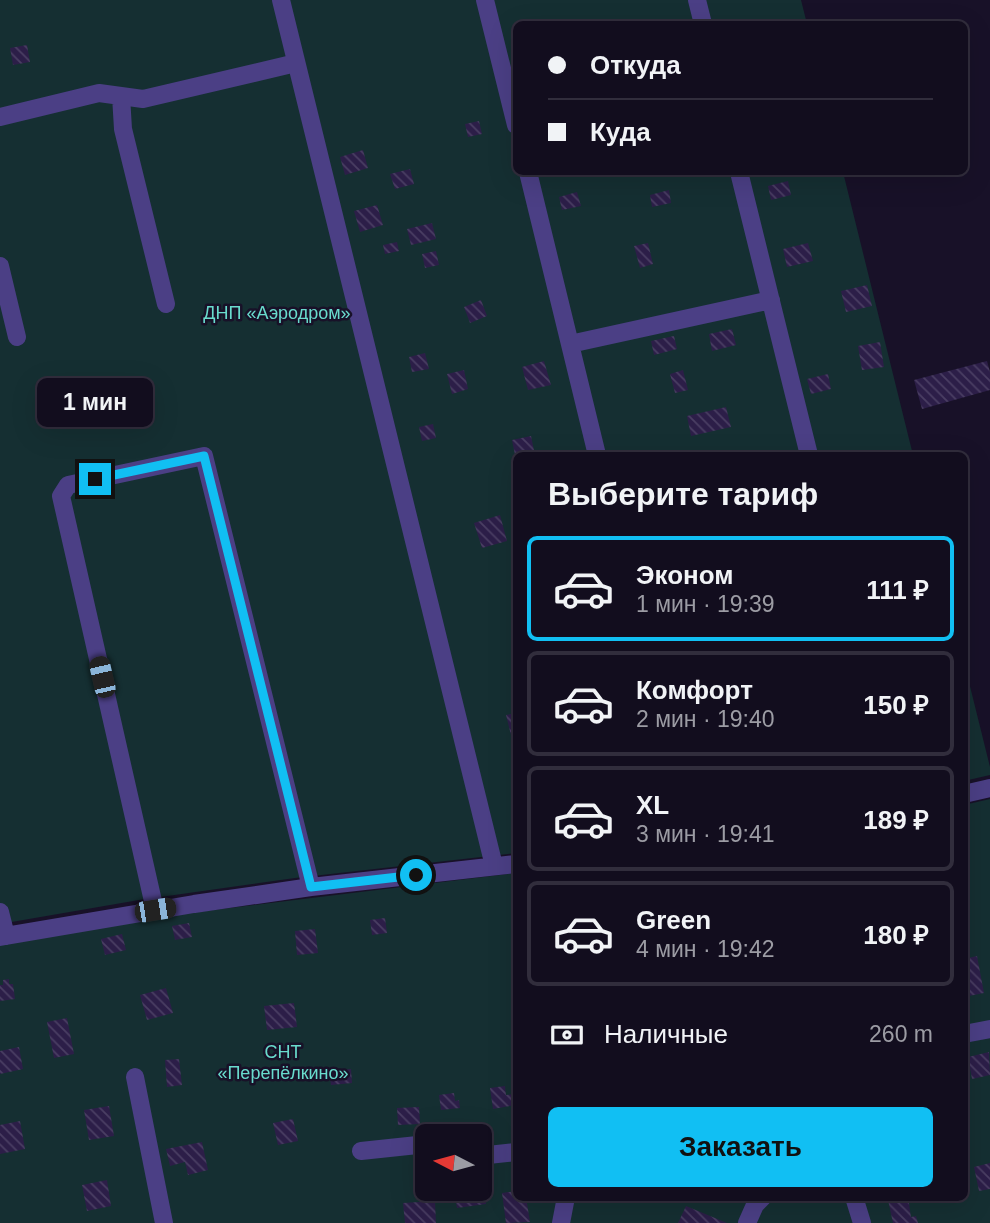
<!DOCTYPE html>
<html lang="ru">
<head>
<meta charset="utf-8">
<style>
	:root { --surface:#120d1e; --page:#1b1627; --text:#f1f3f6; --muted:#9c9ca4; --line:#312d3c; --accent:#11bff3 }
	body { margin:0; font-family:Helvetica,sans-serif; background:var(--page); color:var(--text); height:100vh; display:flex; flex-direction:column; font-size:26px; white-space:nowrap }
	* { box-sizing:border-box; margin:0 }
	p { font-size:23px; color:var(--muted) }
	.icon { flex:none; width:38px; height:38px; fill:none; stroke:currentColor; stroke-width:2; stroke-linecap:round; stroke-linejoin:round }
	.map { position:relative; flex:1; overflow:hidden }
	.panel { position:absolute; left:513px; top:452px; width:455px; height:749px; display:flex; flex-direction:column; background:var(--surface); border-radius:10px; box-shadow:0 7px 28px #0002,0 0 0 2px var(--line) }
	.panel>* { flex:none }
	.banner { position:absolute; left:513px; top:21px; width:455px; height:154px; border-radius:10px; box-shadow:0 7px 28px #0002,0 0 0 2px var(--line); display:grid; align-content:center; height:154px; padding:0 35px; background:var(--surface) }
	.needle { width:46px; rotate:276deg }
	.buttons { position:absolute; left:415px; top:1124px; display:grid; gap:14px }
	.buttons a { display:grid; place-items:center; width:77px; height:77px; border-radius:10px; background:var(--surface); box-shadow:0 7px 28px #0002,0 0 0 2px var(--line); font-size:35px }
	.end { position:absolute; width:32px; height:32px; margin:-16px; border:9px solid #11bff3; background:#111; box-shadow:0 0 0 4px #111 }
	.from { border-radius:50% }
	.bubble { position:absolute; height:49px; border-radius:10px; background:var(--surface); box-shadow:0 7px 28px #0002,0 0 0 2px var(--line); font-size:23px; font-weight:800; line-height:49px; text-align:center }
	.car { position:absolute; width:21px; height:42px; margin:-21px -10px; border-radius:9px; box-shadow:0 0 5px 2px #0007; background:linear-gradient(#222 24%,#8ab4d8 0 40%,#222 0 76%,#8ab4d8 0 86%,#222 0) }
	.banner b { display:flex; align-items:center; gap:24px; height:66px; font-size:26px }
	.banner b+b { border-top:2px solid var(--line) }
	.banner i { width:18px; height:18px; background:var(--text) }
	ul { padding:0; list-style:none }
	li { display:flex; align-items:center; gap:21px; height:105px; margin:0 14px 10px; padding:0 21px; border:4px solid var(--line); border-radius:10px }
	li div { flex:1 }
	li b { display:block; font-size:26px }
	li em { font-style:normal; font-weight:800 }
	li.on { border-color:var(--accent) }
	li>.icon { width:63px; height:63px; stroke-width:1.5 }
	h2 { padding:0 35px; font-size:32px; line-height:84px }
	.pay { display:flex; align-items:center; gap:18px; height:77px; padding:0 35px; font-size:26px }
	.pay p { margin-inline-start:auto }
	.cta { display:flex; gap:14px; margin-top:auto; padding:14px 35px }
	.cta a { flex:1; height:80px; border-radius:10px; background:var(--accent); color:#111; font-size:28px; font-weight:800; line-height:80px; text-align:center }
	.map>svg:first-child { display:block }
</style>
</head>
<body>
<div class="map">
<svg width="990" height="1223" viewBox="0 0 990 1223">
	<defs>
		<pattern id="building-back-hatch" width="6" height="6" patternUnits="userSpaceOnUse" patternTransform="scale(1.75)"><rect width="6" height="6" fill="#2c1e48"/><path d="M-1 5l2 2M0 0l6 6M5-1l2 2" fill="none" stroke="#4a3e63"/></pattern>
	</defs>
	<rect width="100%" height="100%" fill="#181128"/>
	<path fill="#152f32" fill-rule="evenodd" d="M0 0H801L807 24H516V172H843L913 455H516V853L295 878 139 900 0 924Z
		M964 662 990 767V775L964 781Z
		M990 799V1223H0V944L148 918 516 873V1197H964V805ZM427 1136H480V1188H427Z"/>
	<path fill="url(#building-back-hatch)" d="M27 45 30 62 13 65 10 48Z
		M479 121 482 134 468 137 465 124Z
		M363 150 368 168 345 175 340 157Z
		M410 169 414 184 395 189 390 174Z
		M788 181 791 195 771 200 768 186Z
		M669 190 671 203 652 207 650 195Z
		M577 192 581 206 562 210 559 197Z
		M377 205 383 225 360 232 354 211Z
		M432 223 436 239 411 245 407 229Z
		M397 242 399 251 385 254 383 245Z
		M648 243 653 264 640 268 634 246Z
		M808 243 813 261 787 267 783 249Z
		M436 251 439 265 425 268 422 254Z
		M867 285 872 306 846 312 841 291Z
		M481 300 487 316 470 323 464 307Z
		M732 329 736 345 712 351 709 334Z
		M674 336 677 349 654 355 651 341Z
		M880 342 884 367 862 370 858 346Z
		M425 353 429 369 412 372 409 357Z
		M544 361 551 385 528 390 522 367Z
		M987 361 990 372V390L922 409 914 380Z
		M464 370 468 389 452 394 447 374Z
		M683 370 688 390 675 393 670 374Z
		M828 374 831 389 811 394 807 379Z
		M726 407 731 427 691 436 687 416Z
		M433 424 436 438 422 441 419 427Z
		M531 436 535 455H515L512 440Z
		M500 515 507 541 482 548 474 523Z
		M516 713V734L511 735 506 715Z
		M385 918 387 933 372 935 370 920Z
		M189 923 192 937 175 940 172 926Z
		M315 929 318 953 297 955 295 931Z
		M122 934 126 950 105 955 101 939Z
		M977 956 984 993 964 997V959Z
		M9 979V984H13L15 999 0 1001V985H3V980Z
		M166 988 173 1013 147 1020 140 995Z
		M294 1003 297 1027 267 1030 264 1006Z
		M67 1018 74 1054 54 1058 47 1022Z
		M19 1047 23 1069 0 1074V1051Z
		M989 1052 990 1075 972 1079 968 1057Z
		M179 1059 182 1085 167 1087 165 1060Z
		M351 1069 352 1083 331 1085 329 1071Z
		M505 1086 506 1095 514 1094 515 1105 493 1109 490 1088Z
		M454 1093 455 1101 459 1100 460 1108 441 1110 439 1095Z
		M109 1106 114 1136 89 1140 84 1110Z
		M419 1107 420 1124 398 1125 397 1108Z
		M293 1119 298 1141 278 1145 273 1123Z
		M20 1121 25 1149 0 1154V1125Z
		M202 1142 208 1170 188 1175 185 1162 170 1166 166 1149Z
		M990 1163V1189L979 1191 974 1167Z
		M107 1180 111 1206 87 1211 82 1185Z
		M483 1186 486 1204 457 1208 454 1190Z
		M516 1191V1197H526L530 1222 506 1223 502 1193Z
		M905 1197H908L911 1217 916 1216 918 1223H893L888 1200Z
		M435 1201 436 1223H405L403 1203Z
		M686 1206 727 1223H678Z"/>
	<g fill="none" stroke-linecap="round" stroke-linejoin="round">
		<path stroke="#4b3f85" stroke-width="18" d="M281 0 494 866
			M485 0 516 125
			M697 0 703 24
			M121 96 123 129 166 304
			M0 117 99 93 143 99 296 63
			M528 172 597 455
			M739 172 809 455
			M0 266 17 337
			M570 344 771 300
			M964 794 990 788
			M155 910 61 496 68 485 204 456 311 887
			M0 912 6 936
			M0 937 194 904 311 887 516 864
			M964 1034 990 1029
			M135 1077 164 1223
			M361 1151 427 1144
			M480 1153 488 1155 516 1152
			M854 1197 862 1223
			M561 1223 566 1197
			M747 1223 755 1205 763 1197"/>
	</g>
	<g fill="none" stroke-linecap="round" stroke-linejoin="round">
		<path stroke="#11bff3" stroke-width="9" d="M95 479 204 456 311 887 416 875"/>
	</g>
	<g text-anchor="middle" stroke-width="5" stroke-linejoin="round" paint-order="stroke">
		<g font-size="18" fill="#69dbcd" stroke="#181128">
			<text x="277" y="319">ДНП «Аэродром»</text>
			<text x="283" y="1058">СНТ<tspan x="283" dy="21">«Перепёлкино»</tspan></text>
		</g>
	</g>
</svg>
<div class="buttons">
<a><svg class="needle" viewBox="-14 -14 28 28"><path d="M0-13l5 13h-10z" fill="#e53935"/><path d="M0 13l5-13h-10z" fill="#9c9ca4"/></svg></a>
</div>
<i class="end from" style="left:416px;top:875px"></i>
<i class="end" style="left:95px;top:479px"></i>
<div class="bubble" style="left:37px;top:378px;width:116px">1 мин</div>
<i class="car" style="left:102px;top:677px;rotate:347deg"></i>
<i class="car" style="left:155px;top:910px;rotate:81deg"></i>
<div class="banner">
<b><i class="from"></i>Откуда</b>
<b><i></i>Куда</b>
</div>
<section class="panel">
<h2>Выберите тариф</h2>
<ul>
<li class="on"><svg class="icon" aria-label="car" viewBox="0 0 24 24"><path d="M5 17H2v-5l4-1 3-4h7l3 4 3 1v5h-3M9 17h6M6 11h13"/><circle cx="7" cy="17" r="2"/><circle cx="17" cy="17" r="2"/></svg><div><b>Эконом</b><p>1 мин · 19:39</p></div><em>111 ₽</em></li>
<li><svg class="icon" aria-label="car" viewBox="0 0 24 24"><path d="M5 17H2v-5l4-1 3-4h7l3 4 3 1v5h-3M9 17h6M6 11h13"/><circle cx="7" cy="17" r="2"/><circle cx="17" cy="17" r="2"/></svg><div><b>Комфорт</b><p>2 мин · 19:40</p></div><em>150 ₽</em></li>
<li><svg class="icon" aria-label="car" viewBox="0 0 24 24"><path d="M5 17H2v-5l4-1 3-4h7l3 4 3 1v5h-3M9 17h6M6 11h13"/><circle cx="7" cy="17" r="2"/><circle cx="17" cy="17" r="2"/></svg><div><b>XL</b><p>3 мин · 19:41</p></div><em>189 ₽</em></li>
<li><svg class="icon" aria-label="car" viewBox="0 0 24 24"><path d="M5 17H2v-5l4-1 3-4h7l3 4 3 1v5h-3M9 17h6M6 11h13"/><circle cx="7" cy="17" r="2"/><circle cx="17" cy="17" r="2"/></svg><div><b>Green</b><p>4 мин · 19:42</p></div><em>180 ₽</em></li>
</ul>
<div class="pay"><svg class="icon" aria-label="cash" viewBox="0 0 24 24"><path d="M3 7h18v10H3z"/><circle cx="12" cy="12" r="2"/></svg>Наличные<p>260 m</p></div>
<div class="cta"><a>Заказать</a></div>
</section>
</div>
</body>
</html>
